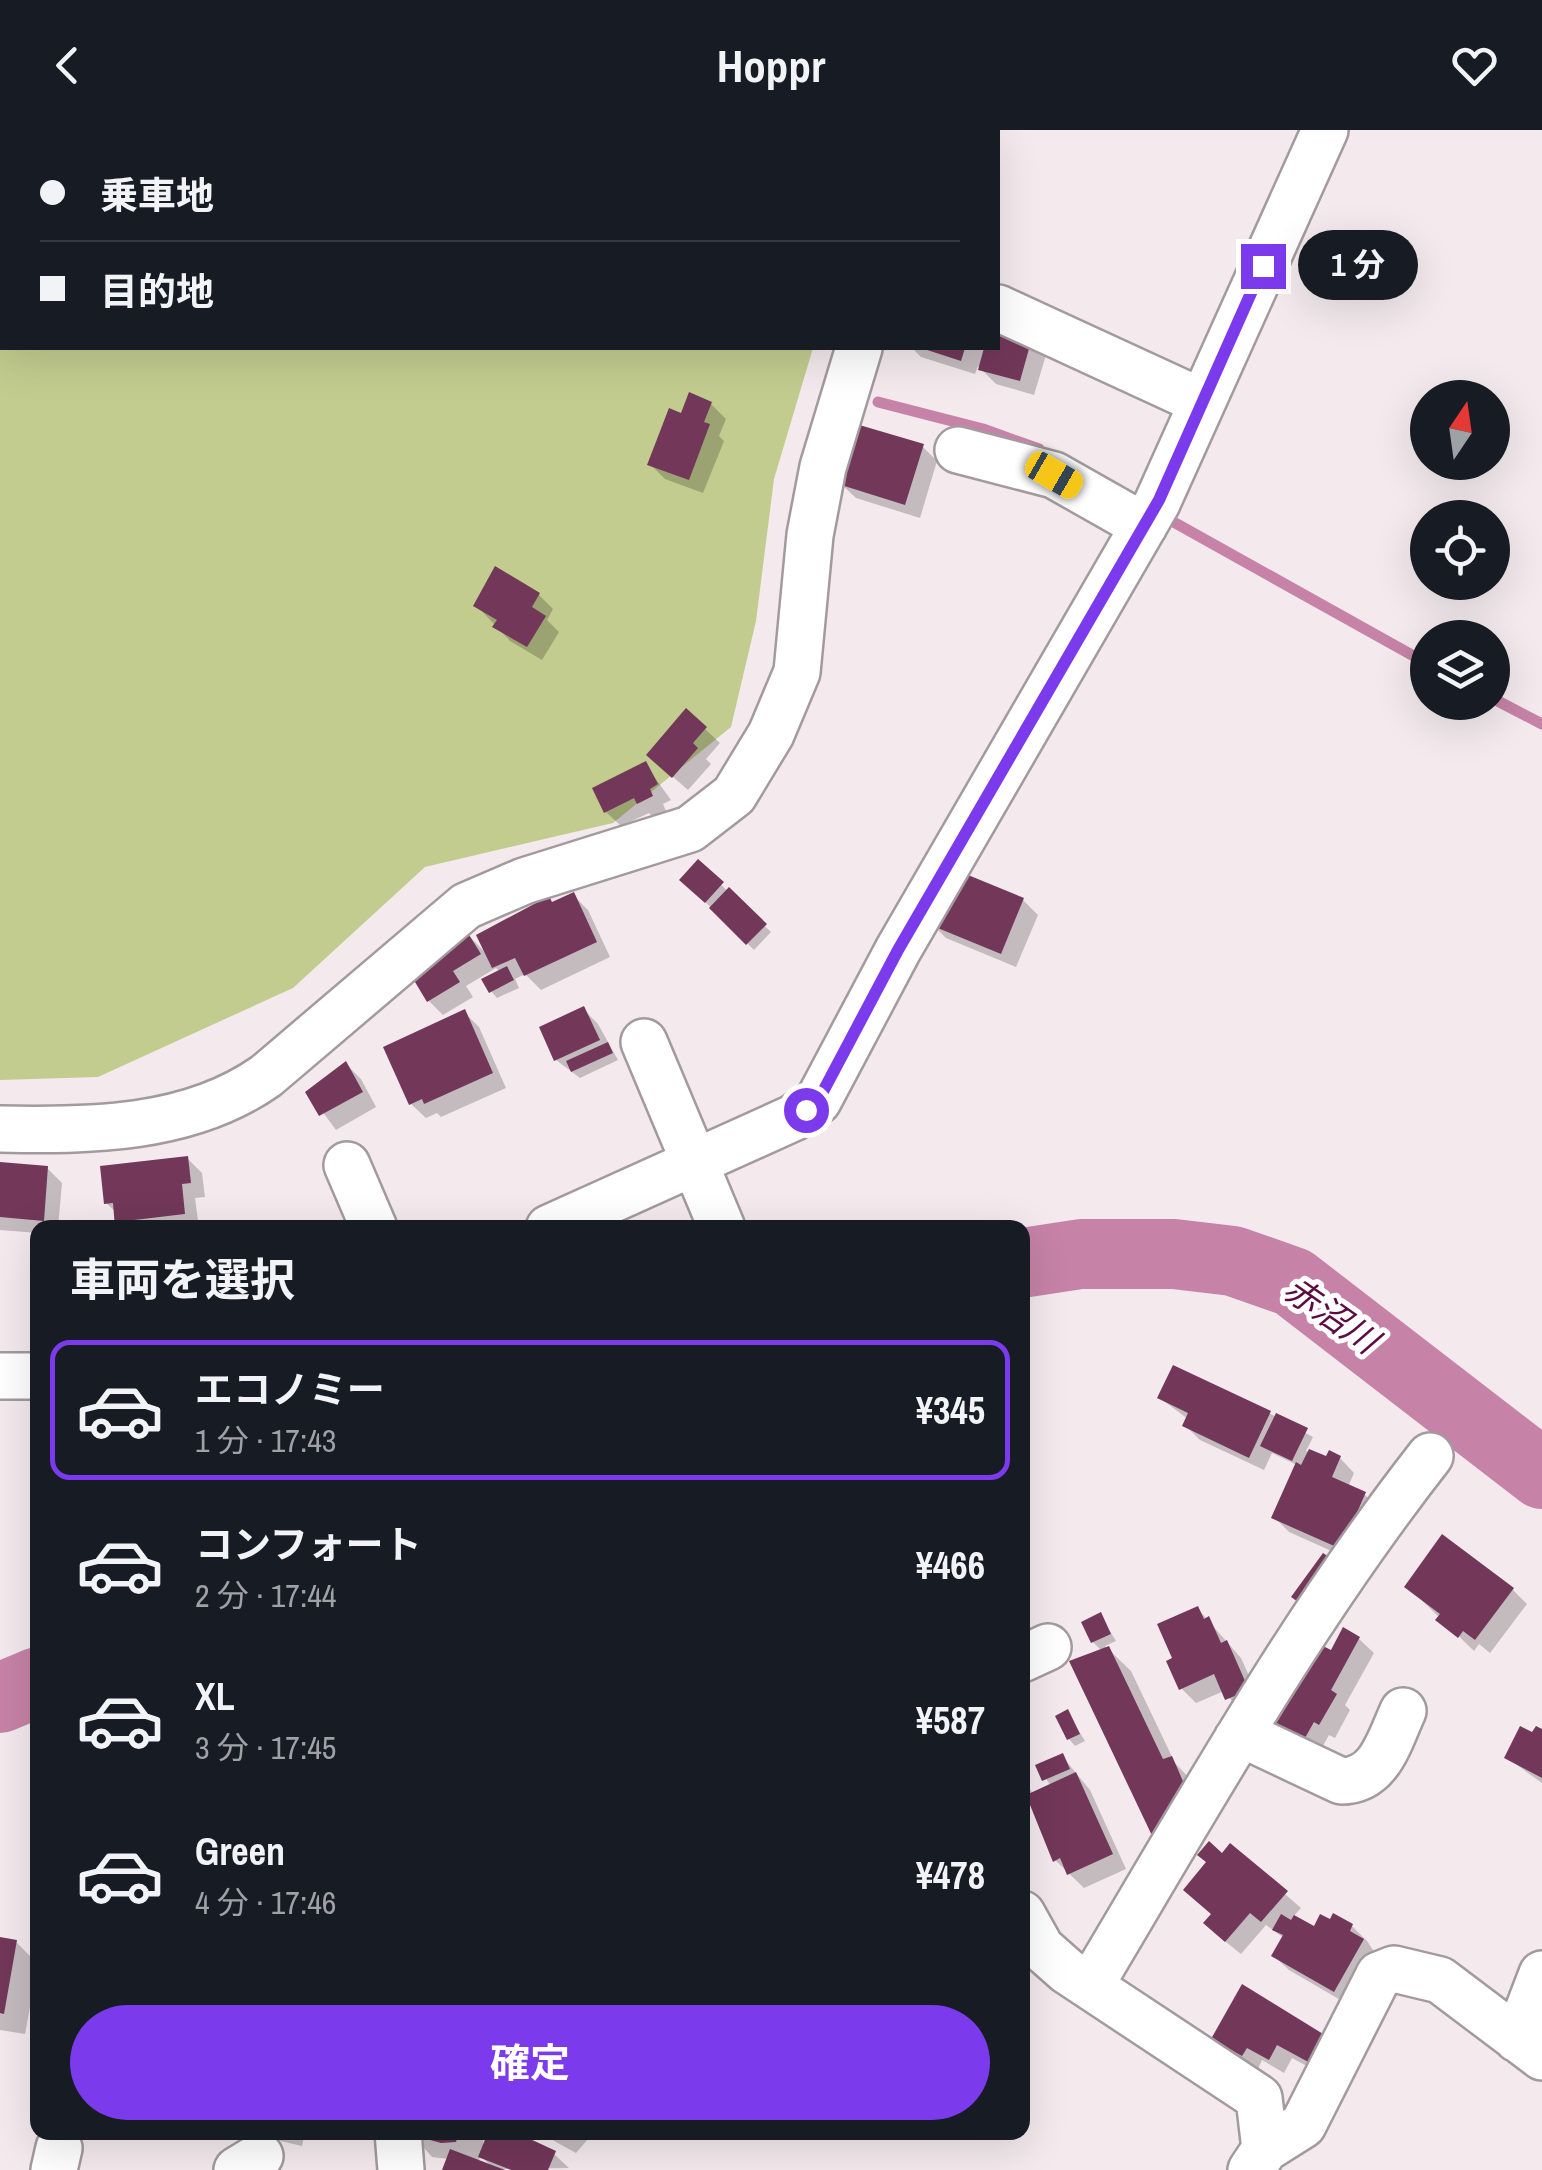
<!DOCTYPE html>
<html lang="ja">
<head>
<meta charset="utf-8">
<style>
	:root { --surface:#171b24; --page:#242831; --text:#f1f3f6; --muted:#9ea1a6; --line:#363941; --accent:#7c3aed }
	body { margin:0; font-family:"Archivo Narrow","Noto Sans JP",sans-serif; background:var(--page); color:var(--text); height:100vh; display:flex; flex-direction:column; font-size:38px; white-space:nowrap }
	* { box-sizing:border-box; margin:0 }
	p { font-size:32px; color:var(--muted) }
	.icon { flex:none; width:55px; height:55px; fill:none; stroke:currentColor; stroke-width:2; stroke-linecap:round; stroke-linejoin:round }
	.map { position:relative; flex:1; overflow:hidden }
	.side { position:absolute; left:30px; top:1090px; width:1000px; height:920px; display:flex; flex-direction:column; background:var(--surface); border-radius:20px; box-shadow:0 10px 40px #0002 }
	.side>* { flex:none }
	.top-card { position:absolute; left:0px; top:0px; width:1000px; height:220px; box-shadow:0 10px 40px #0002; display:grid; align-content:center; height:220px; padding:0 40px; background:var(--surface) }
	.needle { width:65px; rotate:13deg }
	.controls { position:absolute; left:1410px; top:250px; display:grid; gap:20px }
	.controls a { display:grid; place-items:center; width:100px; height:100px; border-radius:50%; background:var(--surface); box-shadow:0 10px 40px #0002; font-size:50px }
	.end { position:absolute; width:45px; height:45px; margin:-22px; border:12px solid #7c3aed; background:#fff; box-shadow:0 0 0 5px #fff }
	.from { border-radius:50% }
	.bubble { position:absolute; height:70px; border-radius:35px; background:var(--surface); box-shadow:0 10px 40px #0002; font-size:32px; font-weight:700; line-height:70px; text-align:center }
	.car { position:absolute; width:30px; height:60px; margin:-30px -15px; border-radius:12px; box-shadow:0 0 8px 2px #0007; background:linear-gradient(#f5c518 24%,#345 0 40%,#f5c518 0 76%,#345 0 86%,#f5c518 0) }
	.top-card b { display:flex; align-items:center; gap:35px; height:95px; font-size:38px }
	.top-card b+b { border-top:2px solid var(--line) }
	.top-card i { width:25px; height:25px; background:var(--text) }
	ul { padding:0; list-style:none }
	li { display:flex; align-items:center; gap:30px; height:140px; margin:0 20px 15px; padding:0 20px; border:5px solid transparent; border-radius:20px }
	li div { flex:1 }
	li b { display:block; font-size:38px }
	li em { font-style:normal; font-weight:700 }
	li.on { border-color:var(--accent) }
	li>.icon { width:90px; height:90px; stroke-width:1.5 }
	h2 { padding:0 40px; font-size:45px; line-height:120px }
	.primary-button { display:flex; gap:20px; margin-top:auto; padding:20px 40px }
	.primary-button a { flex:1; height:115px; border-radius:60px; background:var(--accent); color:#fff; font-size:40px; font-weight:700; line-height:115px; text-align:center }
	header { display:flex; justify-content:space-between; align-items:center; height:130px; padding:0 40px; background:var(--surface); font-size:45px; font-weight:700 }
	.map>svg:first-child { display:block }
</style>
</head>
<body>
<header><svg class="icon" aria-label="back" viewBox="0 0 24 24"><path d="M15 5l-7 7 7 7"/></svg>Hoppr<svg class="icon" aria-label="heart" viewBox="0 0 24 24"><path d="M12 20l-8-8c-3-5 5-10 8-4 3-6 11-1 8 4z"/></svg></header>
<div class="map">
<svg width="1542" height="2040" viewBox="0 0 1542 2040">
	<rect width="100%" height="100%" fill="#f4eaee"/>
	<path fill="#c2cc8f" d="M0 0H861L2 2V218H813L774 349 756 491 731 597 613 693 425 737 293 858 98 947 0 950Z"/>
	<path fill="#0003" fill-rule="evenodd" d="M998 201 1031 211 1046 225 1034 265 996 254 978 236 975 244 921 227 912 218H998Z
		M711 274 726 289 719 306 724 311 703 363 665 349 650 334 682 286Z
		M922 316 937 331 920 388 856 368 841 354Z
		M539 465 553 479 547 490 559 502 542 530 510 511 476 475Z
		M705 599 720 613 706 629 711 634 688 660 664 639Z
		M645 634 671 670 663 674 666 681 654 688 649 683 621 696 606 682Z
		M698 733 771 802 754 820 683 750Z
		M573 765 588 780 610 827 541 860 525 844 515 849 519 858 497 868 491 861 500 842 496 838 466 856 473 867 443 885 429 871 466 803 488 825 554 774Z
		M1023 770 1038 785 1016 837 946 808 931 793Z
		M583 879 598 894 618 930 580 948 556 930Z
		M464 882 479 897 506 958 441 987 437 983 426 988 411 974Z
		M346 934 361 949 376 977 336 1000 308 962Z
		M187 1028 202 1043 205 1067 195 1068 199 1098H118L116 1082 106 1073Z
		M0 1035 47 1038 62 1053 58 1098H38V1103L0 1100Z
		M1160 1268 1269 1283 1313 1307 1306 1321 1328 1330 1340 1328 1354 1343 1348 1357 1364 1364 1379 1379 1356 1432 1289 1402 1274 1387 1297 1335 1272 1323 1264 1340 1200 1310 1185 1295 1188 1289Z
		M1408 1457 1512 1459 1527 1474 1490 1523 1479 1514 1474 1521Z
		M1198 1479 1241 1528 1262 1575 1242 1584 1224 1561 1196 1573 1181 1558 1175 1529Z
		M1100 1485 1116 1511 1105 1516 1131 1541 1175 1633 1193 1652 1210 1689 1073 1532 1102 1521 1093 1512Z
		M1359 1509 1374 1523 1345 1575 1350 1580 1335 1608 1329 1605 1316 1628 1278 1575 1332 1523Z
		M1067 1582 1085 1611 1075 1616 1069 1609Z
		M1542 1602V1653L1507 1628Z
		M1062 1626 1090 1660 1126 1739 1084 1758 1055 1730 1027 1663 1022 1665V1646L1033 1664 1051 1656 1038 1637Z
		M1231 1717 1301 1778 1293 1787 1315 1800 1352 1796 1367 1811 1377 1826 1349 1875 1289 1840 1274 1826 1284 1808 1266 1795 1241 1824 1221 1808 1214 1785 1223 1726Z
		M0 1809 16 1812 38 1834 25 1904 0 1900Z
		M1243 1857 1327 1947 1292 1928 1284 1943 1262 1930 1258 1939 1229 1924 1214 1909Z
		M262 2002H305L302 2016 268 2008Z
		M410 2002H485L483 2014 554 2024 569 2038 445 2040 449 2029 432 2027ZM480 2025 493 2038 479 2032Z
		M538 2002H594L576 2023Z"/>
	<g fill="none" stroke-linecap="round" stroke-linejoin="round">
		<path stroke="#c683a7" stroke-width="11" d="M878 272 983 299 1039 319
			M1161 385 1428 534
			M1492 568 1542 594"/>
		<path stroke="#c683a7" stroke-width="70" d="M1022 1133 1081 1124H1174L1233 1131 1293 1152 1542 1344
			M0 1568 38 1552"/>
	</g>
	<path fill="#723759" d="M998 199 1032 208 1020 251 978 240 984 218H998Z
		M921 218H965L961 231Z
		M689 262 712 272 704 292 710 294 689 350 647 335 669 278 681 283Z
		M856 294 924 314 905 375 838 354Z
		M495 436 540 463 532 477 546 486 527 517 492 497 497 490 473 476Z
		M686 578 707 597 693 613 698 618 672 648 646 625Z
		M646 631 658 654 650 659 653 666 637 674 634 668 604 683 592 658Z
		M698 729 724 752 705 773 679 750Z
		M951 738 1024 768 1001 824 928 794Z
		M729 757 767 794 746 815 709 778Z
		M574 762 597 812 524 846 515 828 492 838 476 805 549 766 552 772Z
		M466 800 481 824 453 841 460 852 427 872 406 837Z
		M507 836 514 850 489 863 481 849Z
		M584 876 600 910 554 931 539 897Z
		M465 879 493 943 424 974 422 969 409 975 383 917Z
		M608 912 613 923 571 942 566 931Z
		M346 931 363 962 319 986 305 962Z
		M188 1026 191 1053 182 1054 185 1084 134 1090V1096L115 1098 113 1073 104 1074 100 1036Z
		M0 1032 48 1036 44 1091 0 1087Z
		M1173 1235 1271 1281 1249 1328 1182 1296 1188 1283 1157 1268Z
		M1276 1283 1308 1298 1292 1331 1260 1316Z
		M1309 1319 1326 1326 1329 1320 1341 1326 1332 1347 1366 1362 1341 1419 1271 1388 1296 1332 1301 1335Z
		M1442 1404 1514 1458 1475 1510 1463 1501 1458 1508 1435 1490 1440 1484 1404 1457Z
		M1323 1423 1338 1433 1307 1478 1291 1467Z
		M1198 1476 1204 1489 1209 1486 1221 1513 1227 1510 1249 1560 1225 1570 1214 1544 1179 1560 1166 1531 1172 1528 1157 1494Z
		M1101 1482 1111 1504 1091 1513 1081 1492Z
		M1343 1497 1360 1507 1331 1560 1337 1564 1319 1595 1314 1592 1301 1615 1272 1600 1284 1580 1275 1575 1317 1513 1331 1520Z
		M1109 1516 1163 1629 1172 1626 1189 1665 1156 1714 1069 1531Z
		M1068 1579 1080 1604 1067 1610 1055 1586Z
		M1520 1596 1532 1602 1536 1596 1542 1599V1648L1504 1628Z
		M1063 1623 1070 1639 1042 1651 1035 1635Z
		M1076 1642 1113 1724 1067 1745 1060 1728 1053 1732 1026 1665Z
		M1209 1711 1222 1723 1230 1713 1288 1761 1261 1792 1250 1783 1225 1812 1203 1793 1211 1784 1183 1760 1206 1732 1197 1725Z
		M1333 1783 1353 1794 1350 1801 1364 1809 1334 1862 1271 1826 1283 1805 1272 1800 1281 1784 1291 1790 1294 1785 1314 1796 1320 1784 1330 1789Z
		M0 1807 17 1810 4 1884 0 1883Z
		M1242 1854 1328 1907 1312 1934 1277 1915 1269 1930 1247 1918 1242 1926 1211 1909Z
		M401 2002H459L456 2012 441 2013Z
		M488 2002H515L556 2021 548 2040H511L478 2027Z
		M450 2019 505 2040H442Z"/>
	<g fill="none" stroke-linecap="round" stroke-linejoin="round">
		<defs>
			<path id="street" d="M848 0 849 2
				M998 178 1200 271
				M958 320 1054 345 1144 396
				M644 912 722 1098
				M0 999C89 1001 190 1000 266 946L466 776 524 751 690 699 734 665 771 604 797 542 810 405 823 337 859 218
				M347 1035 374 1098
				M549 1098 793 988 818 971 898 820 1157 373 1325 0
				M0 1246H38
				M1022 1529 1048 1517
				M1237 1609 1250 1608 1341 1651C1380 1651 1389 1611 1403 1581
				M1022 1784 1041 1818 1067 1841 1259 1968 1265 2019 1251 2040
				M1090 1856C1198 1675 1300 1492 1430 1326
				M1517 1909 1542 1844
				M398 2002 401 2040
				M1265 2019 1303 1995 1379 1845 1394 1839 1440 1850 1542 1927
				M54 2040 59 2018
				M237 2040 260 2026"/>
		</defs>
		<use href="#street" stroke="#a39a9e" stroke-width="50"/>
		<use href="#street" stroke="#fff" stroke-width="45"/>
	</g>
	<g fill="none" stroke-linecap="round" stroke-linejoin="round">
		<path stroke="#7c3aed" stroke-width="12" d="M806 980 818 971 898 820 1159 370 1263 136"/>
	</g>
	<g text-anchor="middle" stroke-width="10" stroke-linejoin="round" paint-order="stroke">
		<g font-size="35" font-style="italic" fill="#5d0c41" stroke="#fff">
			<text transform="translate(1331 1185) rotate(35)" y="12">赤沼川</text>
		</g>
	</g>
</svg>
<div class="controls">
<a><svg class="needle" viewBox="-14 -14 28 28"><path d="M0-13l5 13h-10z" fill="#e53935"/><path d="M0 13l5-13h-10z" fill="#9ea1a6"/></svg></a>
<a><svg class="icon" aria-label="locate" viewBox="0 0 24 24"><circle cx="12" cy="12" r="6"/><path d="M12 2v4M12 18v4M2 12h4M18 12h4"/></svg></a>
<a><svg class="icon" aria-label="layers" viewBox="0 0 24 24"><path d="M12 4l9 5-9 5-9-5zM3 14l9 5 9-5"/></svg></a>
</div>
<i class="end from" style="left:806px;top:980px"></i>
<i class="end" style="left:1263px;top:136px"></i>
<div class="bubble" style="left:1298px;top:100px;width:120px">1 分</div>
<i class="car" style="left:1054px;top:345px;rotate:120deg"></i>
<div class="top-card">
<b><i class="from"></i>乗車地</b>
<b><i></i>目的地</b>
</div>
<section class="side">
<h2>車両を選択</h2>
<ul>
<li class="on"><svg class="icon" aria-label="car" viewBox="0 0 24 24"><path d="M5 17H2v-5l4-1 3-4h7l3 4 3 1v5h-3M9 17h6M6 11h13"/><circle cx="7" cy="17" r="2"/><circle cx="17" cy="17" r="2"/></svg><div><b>エコノミー</b><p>1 分 · 17:43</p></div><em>¥345</em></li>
<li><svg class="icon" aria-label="car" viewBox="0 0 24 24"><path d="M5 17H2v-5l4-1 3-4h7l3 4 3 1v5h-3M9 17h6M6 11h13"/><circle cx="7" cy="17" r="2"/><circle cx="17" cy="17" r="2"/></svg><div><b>コンフォート</b><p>2 分 · 17:44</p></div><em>¥466</em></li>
<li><svg class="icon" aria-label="car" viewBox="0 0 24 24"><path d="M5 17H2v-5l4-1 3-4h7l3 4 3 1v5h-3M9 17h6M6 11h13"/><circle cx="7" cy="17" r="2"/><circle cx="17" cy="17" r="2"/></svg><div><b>XL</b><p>3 分 · 17:45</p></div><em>¥587</em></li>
<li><svg class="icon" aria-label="car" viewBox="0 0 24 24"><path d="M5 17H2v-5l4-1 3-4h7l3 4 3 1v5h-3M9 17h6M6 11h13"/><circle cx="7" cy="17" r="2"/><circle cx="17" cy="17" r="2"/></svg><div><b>Green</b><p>4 分 · 17:46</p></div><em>¥478</em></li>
</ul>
<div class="primary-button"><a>確定</a></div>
</section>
</div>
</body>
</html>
